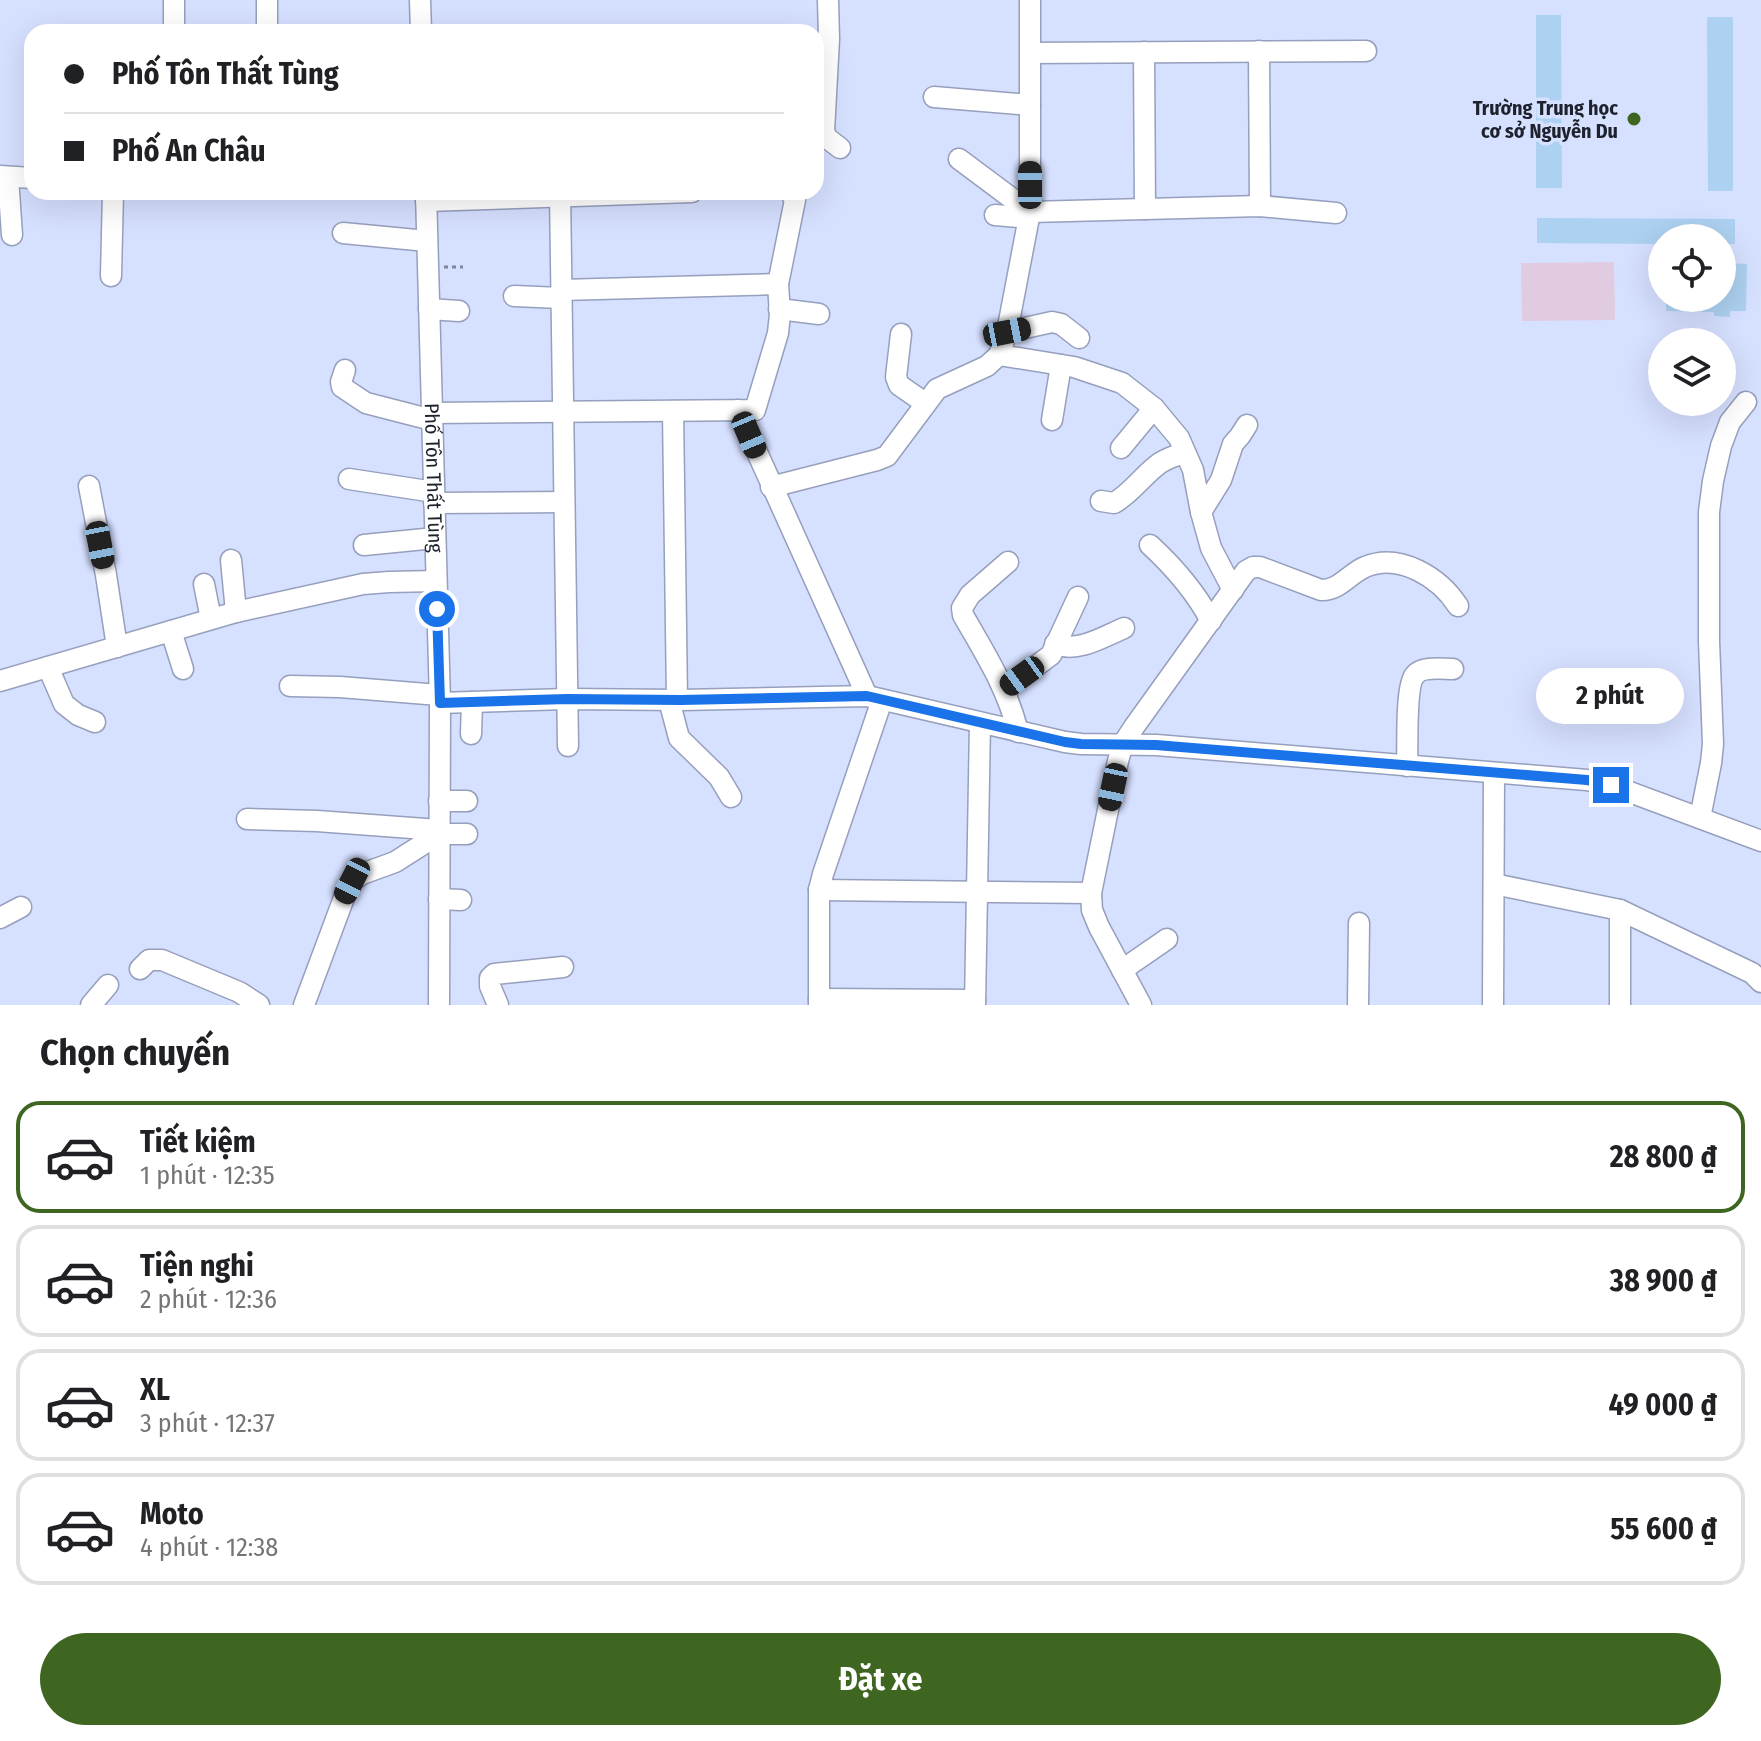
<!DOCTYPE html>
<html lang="vi">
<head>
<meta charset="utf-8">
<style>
	:root { --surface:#fff; --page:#f6f6f6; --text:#202124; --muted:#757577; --line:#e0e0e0; --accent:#3f6621 }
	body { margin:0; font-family:"Fira Sans Condensed",sans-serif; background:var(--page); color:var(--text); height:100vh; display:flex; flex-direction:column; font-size:30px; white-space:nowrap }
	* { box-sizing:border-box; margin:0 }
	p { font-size:26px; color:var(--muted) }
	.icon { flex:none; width:44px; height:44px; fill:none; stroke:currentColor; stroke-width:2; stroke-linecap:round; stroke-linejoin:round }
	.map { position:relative; height:1005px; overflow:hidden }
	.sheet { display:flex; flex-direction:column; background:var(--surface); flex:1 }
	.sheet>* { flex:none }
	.top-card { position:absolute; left:24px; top:24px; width:800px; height:176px; border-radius:24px; box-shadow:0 8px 32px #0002; display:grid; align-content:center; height:176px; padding:0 40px; background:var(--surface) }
	.fabs { position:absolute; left:1648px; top:224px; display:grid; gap:16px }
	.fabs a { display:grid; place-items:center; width:88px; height:88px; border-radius:50%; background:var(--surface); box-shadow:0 8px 32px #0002; font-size:40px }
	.end { position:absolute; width:36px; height:36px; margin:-18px; border:10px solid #1a73e8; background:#fff; box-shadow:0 0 0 4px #fff }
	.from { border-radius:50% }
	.bubble { position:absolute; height:56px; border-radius:28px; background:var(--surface); box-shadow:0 8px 32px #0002; font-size:26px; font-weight:700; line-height:56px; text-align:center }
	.car { position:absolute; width:24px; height:48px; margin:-24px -12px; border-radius:10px; box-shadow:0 0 6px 2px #0007; background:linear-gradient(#222 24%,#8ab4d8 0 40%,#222 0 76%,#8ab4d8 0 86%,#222 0) }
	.top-card b { display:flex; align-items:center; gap:28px; height:76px; font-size:30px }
	.top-card b+b { border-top:2px solid var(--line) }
	.top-card i { width:20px; height:20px; background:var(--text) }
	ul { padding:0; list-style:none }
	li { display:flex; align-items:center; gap:24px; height:112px; margin:0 16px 12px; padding:0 24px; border:4px solid var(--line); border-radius:24px }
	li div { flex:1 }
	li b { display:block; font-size:30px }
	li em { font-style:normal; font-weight:700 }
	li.on { border-color:var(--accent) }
	li>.icon { width:72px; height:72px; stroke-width:1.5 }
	h2 { padding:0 40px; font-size:36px; line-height:96px }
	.cta { display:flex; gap:16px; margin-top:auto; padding:16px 40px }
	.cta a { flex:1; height:92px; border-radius:48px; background:var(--accent); color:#fff; font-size:32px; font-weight:700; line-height:92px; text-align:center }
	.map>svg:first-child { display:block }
</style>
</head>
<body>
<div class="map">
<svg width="1761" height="1005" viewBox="0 0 1761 1005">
	<rect width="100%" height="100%" fill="#d6e0ff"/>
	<path fill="#e1cbe0" d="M1614 262 1615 320 1522 321 1521 263Z"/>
	<path fill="#add1f1" d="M1536 15H1561L1562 188H1536Z
		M1707 17H1733V191H1708Z
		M1537 218 1735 219V244H1722V238H1662V244L1537 243Z
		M1722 263 1747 264 1746 311H1730V317L1714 316V312L1666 311V298H1722Z"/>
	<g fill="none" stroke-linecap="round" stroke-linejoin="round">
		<defs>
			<g id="minor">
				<path d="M174 0V32"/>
				<path d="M420 0 421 32"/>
				<path d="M828 0 829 39 824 131 827 138 840 148"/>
				<path d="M267 32V0"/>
				<path d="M1259 51 1260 206"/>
				<path d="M1144 52 1145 209"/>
				<path d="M1031 53 1366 51"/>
				<path d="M934 97 1030 105"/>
				<path d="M959 159 1030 212 1260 206 1336 213"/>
				<path d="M0 176 32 178"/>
				<path d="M8 177 12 235"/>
				<path id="s1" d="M426 192 440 703 439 1005"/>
				<path d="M560 192 568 746"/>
				<path d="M426 201 692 192"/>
				<path d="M995 215 1029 218"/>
				<path d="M343 233 427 241"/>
				<path d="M111 276 113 192"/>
				<path d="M561 290 778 284"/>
				<path d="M514 296 561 298"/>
				<path d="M429 309 459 311"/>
				<path d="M779 309 819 314"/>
				<path d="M1007 332 1052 322 1061 324 1079 338"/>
				<path d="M901 334 896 377 899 385 925 403"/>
				<path d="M999 355 1074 367 1122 383 1154 408 1179 438 1193 470 1201 512 1211 548 1233 590"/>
				<path d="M345 370 341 382 342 387 366 403 432 420"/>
				<path d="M738 410 867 696"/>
				<path d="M673 411 677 700"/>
				<path d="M432 413 755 410 778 333 780 314 778 284 795 200 790 192"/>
				<path d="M1052 420 1061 365"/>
				<path d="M1121 448 1154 408"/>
				<path d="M349 479 434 492"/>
				<path d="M89 486 106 575 117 647"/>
				<path d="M771 487 877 460 887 456 937 389 987 366 999 355 1007 332 1030 212V0"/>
				<path d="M1101 501 1114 503C1132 493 1143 475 1160 463 1168 458 1177 455 1185 453"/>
				<path d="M434 503 564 502"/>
				<path d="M1201 512 1221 480 1233 444 1240 436 1247 425"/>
				<path d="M364 545 435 538"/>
				<path d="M1150 545C1175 568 1195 591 1211 621"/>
				<path d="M231 560 236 612"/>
				<path d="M1008 562 970 595 962 608 963 615C985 654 1007 687 1018 732"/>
				<path d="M204 584 211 619"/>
				<path d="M171 631 183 669"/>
				<path d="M1055 644C1078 653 1103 637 1124 628"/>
				<path d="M48 667 64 704 78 715 95 722"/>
				<path d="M0 681 236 612 363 584 389 582 436 581"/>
				<path d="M290 686 340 687 439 695"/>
				<path d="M1005 689 1051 655 1078 597"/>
				<path d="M669 700 679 738 719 777 731 797"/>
				<path d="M440 703 567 699 681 700 867 696 1065 742 1081 744 1156 745 1587 780 1611 785 1761 841"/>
				<path d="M471 734 472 702"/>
				<path d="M1407 766C1408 748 1405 686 1415 675 1422 666 1442 669 1453 669"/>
				<path d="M439 801H467"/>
				<path d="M1700 818 1711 763 1713 744 1709 641V512L1713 481 1721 446 1730 422 1746 402"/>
				<path d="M247 819 317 821 439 830"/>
				<path d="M1494 884 1620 910 1752 973 1761 982"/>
				<path d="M819 890 1091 893"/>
				<path d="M439 899 461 900"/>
				<path d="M0 918 21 907"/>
				<path d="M140 969 149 960H162L239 992 259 1005"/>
				<path d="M1122 970 1167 939"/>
				<path d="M819 999 975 1000"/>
				<path d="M91 1005 108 985"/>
				<path d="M304 1005 345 895 352 881 362 874 395 862 439 834H467"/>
				<path d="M498 1005 490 986V978L494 974 563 967"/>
				<path d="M819 1005V890L823 874 882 700"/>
				<path d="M975 1005 980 723"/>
				<path d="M1141 1005 1099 927 1092 910 1091 893 1118 761 1123 744 1134 727 1246 571 1253 567H1260L1321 590C1339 591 1350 573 1365 567 1400 552 1440 578 1458 606"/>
				<path d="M1358 1005 1359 923"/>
				<path d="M1493 1005 1494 773"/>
				<path d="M1620 1005V910"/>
			</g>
		</defs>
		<use href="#minor" stroke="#969fbc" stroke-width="23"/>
		<path stroke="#7e869b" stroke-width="3" stroke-dasharray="4 4" stroke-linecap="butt" d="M444 267H463"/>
		<use href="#minor" stroke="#fff" stroke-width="20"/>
	</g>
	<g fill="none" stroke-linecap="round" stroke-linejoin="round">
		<path stroke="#1a73e8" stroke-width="10" d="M437 609 440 703 567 699 681 700 867 696 1065 742 1081 744 1156 745 1587 780 1611 785"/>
	</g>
	<circle fill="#3f6621" stroke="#d6e0ff" stroke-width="3" cx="1634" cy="119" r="8"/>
	<g text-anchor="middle" stroke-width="7" stroke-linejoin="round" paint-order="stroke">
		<g font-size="20" font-weight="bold" fill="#1e222d" stroke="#d6e0ff" text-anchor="end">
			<text x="1618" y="115">Trường Trung học<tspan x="1618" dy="23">cơ sở Nguyễn Du</tspan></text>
		</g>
		<g font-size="20" fill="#1e222d" stroke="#d6e0ff">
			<text dy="7" stroke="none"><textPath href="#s1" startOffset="286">Phố Tôn Thất Tùng</textPath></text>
		</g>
	</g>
</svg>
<div class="fabs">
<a><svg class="icon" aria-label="locate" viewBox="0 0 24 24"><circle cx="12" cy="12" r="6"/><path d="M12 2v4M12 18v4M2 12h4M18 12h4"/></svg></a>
<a><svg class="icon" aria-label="layers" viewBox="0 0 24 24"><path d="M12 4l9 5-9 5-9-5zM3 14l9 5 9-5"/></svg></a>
</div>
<i class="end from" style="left:437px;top:609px"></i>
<i class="end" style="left:1611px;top:785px"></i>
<div class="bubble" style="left:1536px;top:668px;width:148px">2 phút</div>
<i class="car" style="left:1030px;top:185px;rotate:0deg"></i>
<i class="car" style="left:1007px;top:332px;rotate:79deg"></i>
<i class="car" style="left:749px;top:435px;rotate:157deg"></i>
<i class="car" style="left:100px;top:545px;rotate:169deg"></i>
<i class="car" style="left:1022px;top:676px;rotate:234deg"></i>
<i class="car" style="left:1113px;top:787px;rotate:192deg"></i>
<i class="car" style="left:352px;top:881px;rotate:207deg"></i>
<div class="top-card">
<b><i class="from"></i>Phố Tôn Thất Tùng</b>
<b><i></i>Phố An Châu</b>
</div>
</div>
<section class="sheet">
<h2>Chọn chuyến</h2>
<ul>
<li class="on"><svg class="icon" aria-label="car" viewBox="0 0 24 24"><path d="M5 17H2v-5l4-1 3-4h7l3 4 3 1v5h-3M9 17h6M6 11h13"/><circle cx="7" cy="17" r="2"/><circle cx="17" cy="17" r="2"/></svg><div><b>Tiết kiệm</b><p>1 phút · 12:35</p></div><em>28 800 ₫</em></li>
<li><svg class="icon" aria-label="car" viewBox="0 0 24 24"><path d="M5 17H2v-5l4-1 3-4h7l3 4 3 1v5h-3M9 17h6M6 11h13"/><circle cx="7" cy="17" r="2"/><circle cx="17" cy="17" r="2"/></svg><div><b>Tiện nghi</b><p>2 phút · 12:36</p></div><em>38 900 ₫</em></li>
<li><svg class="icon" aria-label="car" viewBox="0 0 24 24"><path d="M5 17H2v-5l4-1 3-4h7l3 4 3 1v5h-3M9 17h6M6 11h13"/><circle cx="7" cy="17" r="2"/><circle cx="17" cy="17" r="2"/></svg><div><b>XL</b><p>3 phút · 12:37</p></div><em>49 000 ₫</em></li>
<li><svg class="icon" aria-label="car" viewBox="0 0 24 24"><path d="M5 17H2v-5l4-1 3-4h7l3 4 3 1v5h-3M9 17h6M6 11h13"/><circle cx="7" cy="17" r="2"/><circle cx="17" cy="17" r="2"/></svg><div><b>Moto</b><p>4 phút · 12:38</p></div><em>55 600 ₫</em></li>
</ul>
<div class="cta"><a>Đặt xe</a></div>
</section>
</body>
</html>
